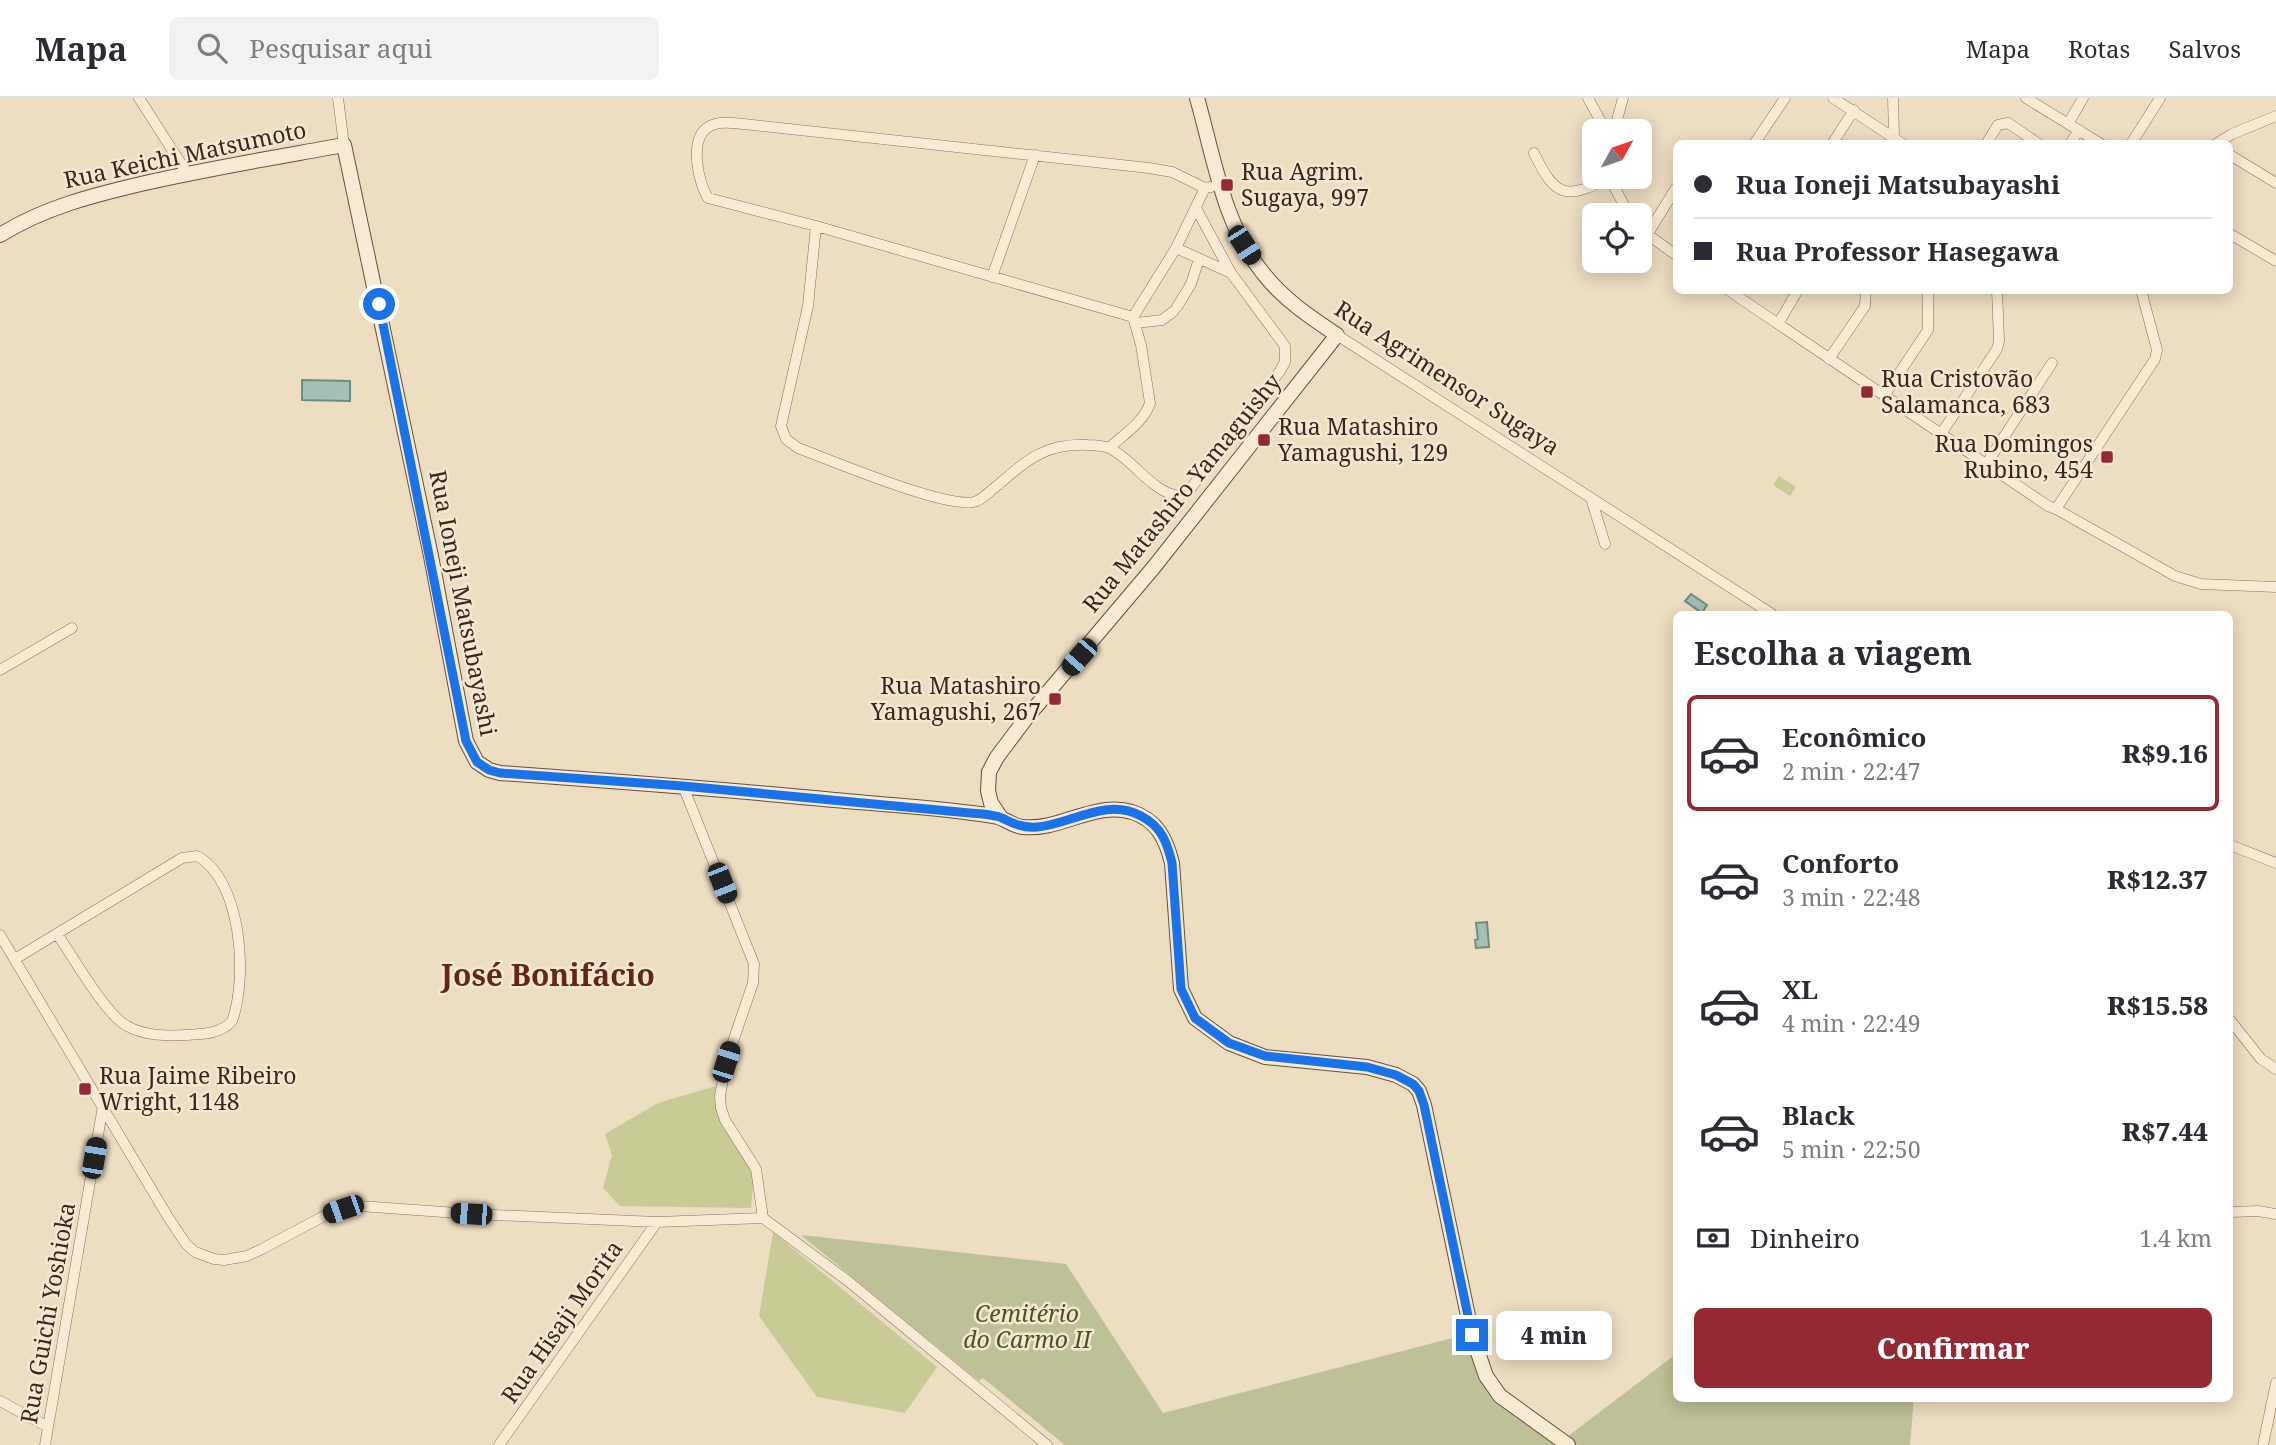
<!DOCTYPE html>
<html lang="pt">
<head>
<meta charset="utf-8">
<style>
	:root { --surface:#fff; --page:#f2f2f3; --text:#2b2b33; --muted:#7c7c81; --line:#e1e1e2; --accent:#952933 }
	body { margin:0; font-family:"Noto Serif",serif; background:var(--page); color:var(--text); height:100vh; display:flex; flex-direction:column; font-size:26px; white-space:nowrap }
	* { box-sizing:border-box; margin:0 }
	p { font-size:23px; color:var(--muted) }
	.icon { flex:none; width:38px; height:38px; fill:none; stroke:currentColor; stroke-width:2; stroke-linecap:round; stroke-linejoin:round }
	.map { position:relative; flex:1; overflow:hidden }
	.details { position:absolute; left:1673px; top:513px; width:560px; height:791px; display:flex; flex-direction:column; background:var(--surface); border-radius:10px; box-shadow:0 4px 18px #0003 }
	.details>* { flex:none }
	.top-card { position:absolute; left:1673px; top:42px; width:560px; height:154px; border-radius:10px; box-shadow:0 4px 18px #0003; display:grid; align-content:center; height:154px; padding:0 21px; background:var(--surface) }
	.needle { width:46px; rotate:50deg }
	.fabs { position:absolute; left:1582px; top:21px; display:grid; gap:14px }
	.fabs a { display:grid; place-items:center; width:70px; height:70px; border-radius:10px; background:var(--surface); box-shadow:0 4px 18px #0003; font-size:35px }
	.end { position:absolute; width:32px; height:32px; margin:-16px; border:9px solid #1a73e8; background:#fff; box-shadow:0 0 0 4px #fff }
	.from { border-radius:50% }
	.bubble { position:absolute; height:49px; border-radius:10px; background:var(--surface); box-shadow:0 4px 18px #0003; font-size:23px; font-weight:800; line-height:49px; text-align:center }
	.car { position:absolute; width:21px; height:42px; margin:-21px -10px; border-radius:9px; box-shadow:0 0 5px 2px #0007; background:linear-gradient(#222 24%,#8ab4d8 0 40%,#222 0 76%,#8ab4d8 0 86%,#222 0) }
	.top-card b { display:flex; align-items:center; gap:24px; height:66px; font-size:26px }
	.top-card b+b { border-top:2px solid var(--line) }
	.top-card i { width:18px; height:18px; background:var(--text) }
	ul { padding:0; list-style:none }
	li { display:flex; align-items:center; gap:21px; height:116px; margin:0 14px 10px; padding:0 7px; border:4px solid transparent; border-radius:10px }
	li div { flex:1 }
	li b { display:block; font-size:26px }
	li em { font-style:normal; font-weight:800 }
	li.selected { border-color:var(--accent) }
	li>.icon { width:63px; height:63px; stroke-width:1.5 }
	h2 { padding:0 21px; font-size:32px; line-height:84px }
	.pay { display:flex; align-items:center; gap:18px; height:77px; padding:0 21px; font-size:26px }
	.pay p { margin-inline-start:auto }
	.action { display:flex; gap:14px; margin-top:auto; padding:14px 21px }
	.action a { flex:1; height:80px; border-radius:10px; background:var(--accent); color:#fff; font-size:28px; font-weight:800; line-height:80px; text-align:center }
	header { display:flex; align-items:center; gap:42px; box-sizing:border-box; height:98px; padding:0 35px; background:var(--surface); border-bottom:2px solid var(--line) }
	header strong { font-size:33px }
	nav { display:flex; gap:38px; margin-inline-start:auto; font-size:24px }
	.search { width:490px; height:63px; background:var(--page); display:flex; align-items:center; gap:18px; box-sizing:border-box; padding:0 24px; border-radius:10px; color:var(--muted); font-size:26px }
	.map>svg:first-child { display:block }
</style>
</head>
<body>
<header>
<strong>Mapa</strong>
<div class="search"><svg class="icon" aria-label="search" viewBox="0 0 24 24"><circle cx="10" cy="10" r="6"/><path d="M15 15l6 6"/></svg>Pesquisar aqui</div>
<nav><a>Mapa</a><a>Rotas</a><a>Salvos</a></nav>
</header>
<div class="map">
<svg width="2276" height="1347" viewBox="0 0 2276 1347">
	<rect width="100%" height="100%" fill="#edddc1"/>
	<path fill="#c9cb96" d="M1779 378 1796 389 1790 398 1773 387Z
		M716 988 754 1076 751 1110 620 1108 603 1090 612 1057 605 1036 658 1005Z
		M773 1134 937 1269 905 1315 817 1299 759 1218Z"/>
	<path fill="#bec095" d="M801 1137 1066 1166 1163 1315 1468 1236 1484 1278 1560 1347H1065L983 1280 979 1283 974 1279Z
		M1676 1256V1300H1914L1910 1347H1578L1567 1339Z"/>
	<path fill="#a4c0b5" stroke="#6b8e82" stroke-width="2" d="M302 282 350 283V303L302 302Z
		M1691 496 1707 507 1702 515 1685 503Z
		M1487 824 1489 849 1476 850 1475 842 1478 841 1476 825Z"/>
	<g fill="none" stroke-linecap="round" stroke-linejoin="round">
		<defs>
			<path id="street" d="M139 0 187 75
				M338 0 344 47
				M1588 0 1606 33
				M1833 0 1903 46
				M1893 0 1894 39
				M2026 0 2101 46
				M2068 26 2083 0
				M1614 33 1623 0
				M1754 46 1785 0
				M1832 46 1854 12
				M1986 46 1998 27 2008 25 2039 46
				M2070 46 2079 32
				M2131 46 2160 0
				M2216 46 2232 36 2276 18
				M1534 55C1555 99 1566 103 1610 79
				M2230 57 2276 85
				M1612 79 1614 88 1629 117
				M1205 90 1172 74 1149 70 744 26C733 25 720 23 710 28 688 39 698 84 708 100L816 128 1133 219 1176 150 1205 90 1211 89
				M816 128 808 208 781 328 786 341 798 350C828 361 952 414 977 403 984 400 991 392 998 387 1028 361 1046 345 1088 347 1094 347 1103 348 1109 350 1132 360 1151 394 1179 398L1191 390 1280 273 1285 264V248L1231 175 1196 110
				M1640 131 1676 157
				M2230 136 2276 163
				M1647 137 1676 90
				M1176 150 1231 175
				M992 179 1035 57
				M1728 192 2048 408 2056 411 2175 478 2201 486 2276 489
				M1177 209 1191 186 1199 161
				M1136 225 1162 222 1174 213
				M1778 226 1798 192
				M1337 237 1772 516
				M1829 261 1865 208 1866 192
				M1884 298 1928 232V192
				M1941 336 1997 251 1999 243 1997 192
				M1109 350C1123 337 1144 324 1150 305L1141 247 1133 219
				M1985 368 2052 265
				M1591 400 1605 446
				M2056 411 2155 261 2157 252 2141 192
				M0 572 72 530
				M683 688 754 866 753 885 726 964 720 998 721 1010 725 1022 756 1071 763 1120
				M2230 747 2276 765
				M0 837 168 1119 186 1146 195 1154 214 1161 224 1162 247 1158 262 1151 324 1118 360 1108 471 1116 657 1124 763 1120
				M15 861 182 760 197 758C242 782 248 880 232 923 221 936 202 936 186 937 167 938 145 938 127 928 106 917 73 859 58 837
				M2230 922 2261 961 2276 971
				M2230 1114 2258 1113 2276 1116
				M763 1120 848 1183 1047 1347
				M0 1303 48 1329
				M45 1347 103 1008
				M499 1347 657 1124
				M2263 1347 2276 1285"/>
			<path id="secondary" d="M0 137C45 109 94 97 145 85 211 70 278 59 344 47L431 458 466 643 477 664 489 672 500 675C611 683 723 691 834 702 880 706 926 709 972 715 981 716 990 717 998 719 1007 722 1013 728 1023 729 1060 733 1094 703 1132 714 1157 722 1166 741 1172 765L1181 891 1195 920 1229 945 1265 959 1367 969 1396 977 1413 986 1419 993 1424 1007 1472 1237 1486 1278 1500 1298 1568 1347
				M1001 720 991 705 988 693 989 674 997 659 1027 619 1154 469 1337 237C1310 219 1283 201 1263 175 1223 126 1214 59 1197 0"/>
		</defs>
		<use href="#street" stroke="#876e59" stroke-width="11"/>
		<use href="#secondary" stroke="#694f3c" stroke-width="16"/>
		<use href="#street" stroke="#f8ebd4" stroke-width="10"/>
		<use href="#secondary" stroke="#f8ebd4" stroke-width="14"/>
	</g>
	<g fill="none" stroke-linecap="round" stroke-linejoin="round">
		<path stroke="#1a73e8" stroke-width="9" d="M379 206 466 643 477 664 489 672 500 675 683 688 970 715C980 716 993 716 1002 720 1014 726 1023 730 1037 729 1072 726 1106 699 1141 718 1161 728 1167 744 1172 765L1181 891 1195 920 1229 945 1265 958 1367 969 1396 977 1413 986 1419 993 1424 1007 1472 1237"/>
	</g>
	<g fill="#952933" stroke="#f5e8d1" stroke-width="2.5">
		<rect x="1220" y="80" width="14" height="14" rx="3.5"/>
		<rect x="1860" y="287" width="14" height="14" rx="3.5"/>
		<rect x="1257" y="335" width="14" height="14" rx="3.5"/>
		<rect x="2100" y="352" width="14" height="14" rx="3.5"/>
		<rect x="1048" y="594" width="14" height="14" rx="3.5"/>
		<rect x="78" y="984" width="14" height="14" rx="3.5"/>
	</g>
	<g text-anchor="middle" stroke-width="5" stroke-linejoin="round" paint-order="stroke">
		<g font-size="23" fill="#37281d" stroke="#f5e8d1">
			<text transform="translate(185 57) rotate(-12)" y="8">Rua Keichi Matsumoto</text>
			<text transform="translate(1447 280) rotate(33)" y="8">Rua Agrimensor Sugaya</text>
			<text transform="translate(1182 395) rotate(-51)" y="8">Rua Matashiro Yamaguishy</text>
			<text transform="translate(463 505) rotate(79)" y="8">Rua Ioneji Matsubayashi</text>
			<text transform="translate(48 1215) rotate(-80)" y="8">Rua Guichi Yoshioka</text>
			<text transform="translate(562 1224) rotate(-55)" y="8">Rua Hisaji Morita</text>
		</g>
		<g font-size="23" fill="#37281d" stroke="#f5e8d1" text-anchor="start">
			<text x="1241" y="82">Rua Agrim.<tspan x="1241" dy="26">Sugaya, 997</tspan></text>
			<text x="1881" y="289">Rua Cristovão<tspan x="1881" dy="26">Salamanca, 683</tspan></text>
			<text x="1278" y="337">Rua Matashiro<tspan x="1278" dy="26">Yamagushi, 129</tspan></text>
			<text x="2093" y="354" text-anchor="end">Rua Domingos<tspan x="2093" dy="26">Rubino, 454</tspan></text>
			<text x="1041" y="596" text-anchor="end">Rua Matashiro<tspan x="1041" dy="26">Yamagushi, 267</tspan></text>
			<text x="99" y="986">Rua Jaime Ribeiro<tspan x="99" dy="26">Wright, 1148</tspan></text>
		</g>
		<g font-size="23" font-style="italic" fill="#4b5324" stroke="#f5e8d1">
			<text x="1027" y="1224">Cemitério<tspan x="1027" dy="26">do Carmo II</tspan></text>
		</g>
		<g font-size="30" font-weight="bold" fill="#63261d" stroke="#f5e8d1">
			<text x="548" y="888">José Bonifácio</text>
		</g>
	</g>
</svg>
<div class="fabs">
<a><svg class="needle" viewBox="-14 -14 28 28"><path d="M0-13l5 13h-10z" fill="#e53935"/><path d="M0 13l5-13h-10z" fill="#7c7c81"/></svg></a>
<a><svg class="icon" aria-label="locate" viewBox="0 0 24 24"><circle cx="12" cy="12" r="6"/><path d="M12 2v4M12 18v4M2 12h4M18 12h4"/></svg></a>
</div>
<i class="end from" style="left:379px;top:206px"></i>
<i class="end" style="left:1472px;top:1237px"></i>
<div class="bubble" style="left:1496px;top:1213px;width:116px">4 min</div>
<i class="car" style="left:1244px;top:147px;rotate:147deg"></i>
<i class="car" style="left:1079px;top:559px;rotate:221deg"></i>
<i class="car" style="left:722px;top:785px;rotate:158deg"></i>
<i class="car" style="left:726px;top:964px;rotate:18deg"></i>
<i class="car" style="left:94px;top:1060px;rotate:10deg"></i>
<i class="car" style="left:343px;top:1111px;rotate:251deg"></i>
<i class="car" style="left:471px;top:1116px;rotate:274deg"></i>
<div class="top-card">
<b><i class="from"></i>Rua Ioneji Matsubayashi</b>
<b><i></i>Rua Professor Hasegawa</b>
</div>
<section class="details">
<h2>Escolha a viagem</h2>
<ul>
<li class="selected"><svg class="icon" aria-label="car" viewBox="0 0 24 24"><path d="M5 17H2v-5l4-1 3-4h7l3 4 3 1v5h-3M9 17h6M6 11h13"/><circle cx="7" cy="17" r="2"/><circle cx="17" cy="17" r="2"/></svg><div><b>Econômico</b><p>2 min · 22:47</p></div><em>R$9.16</em></li>
<li><svg class="icon" aria-label="car" viewBox="0 0 24 24"><path d="M5 17H2v-5l4-1 3-4h7l3 4 3 1v5h-3M9 17h6M6 11h13"/><circle cx="7" cy="17" r="2"/><circle cx="17" cy="17" r="2"/></svg><div><b>Conforto</b><p>3 min · 22:48</p></div><em>R$12.37</em></li>
<li><svg class="icon" aria-label="car" viewBox="0 0 24 24"><path d="M5 17H2v-5l4-1 3-4h7l3 4 3 1v5h-3M9 17h6M6 11h13"/><circle cx="7" cy="17" r="2"/><circle cx="17" cy="17" r="2"/></svg><div><b>XL</b><p>4 min · 22:49</p></div><em>R$15.58</em></li>
<li><svg class="icon" aria-label="car" viewBox="0 0 24 24"><path d="M5 17H2v-5l4-1 3-4h7l3 4 3 1v5h-3M9 17h6M6 11h13"/><circle cx="7" cy="17" r="2"/><circle cx="17" cy="17" r="2"/></svg><div><b>Black</b><p>5 min · 22:50</p></div><em>R$7.44</em></li>
</ul>
<div class="pay"><svg class="icon" aria-label="cash" viewBox="0 0 24 24"><path d="M3 7h18v10H3z"/><circle cx="12" cy="12" r="2"/></svg>Dinheiro<p>1.4 km</p></div>
<div class="action"><a>Confirmar</a></div>
</section>
</div>
</body>
</html>
